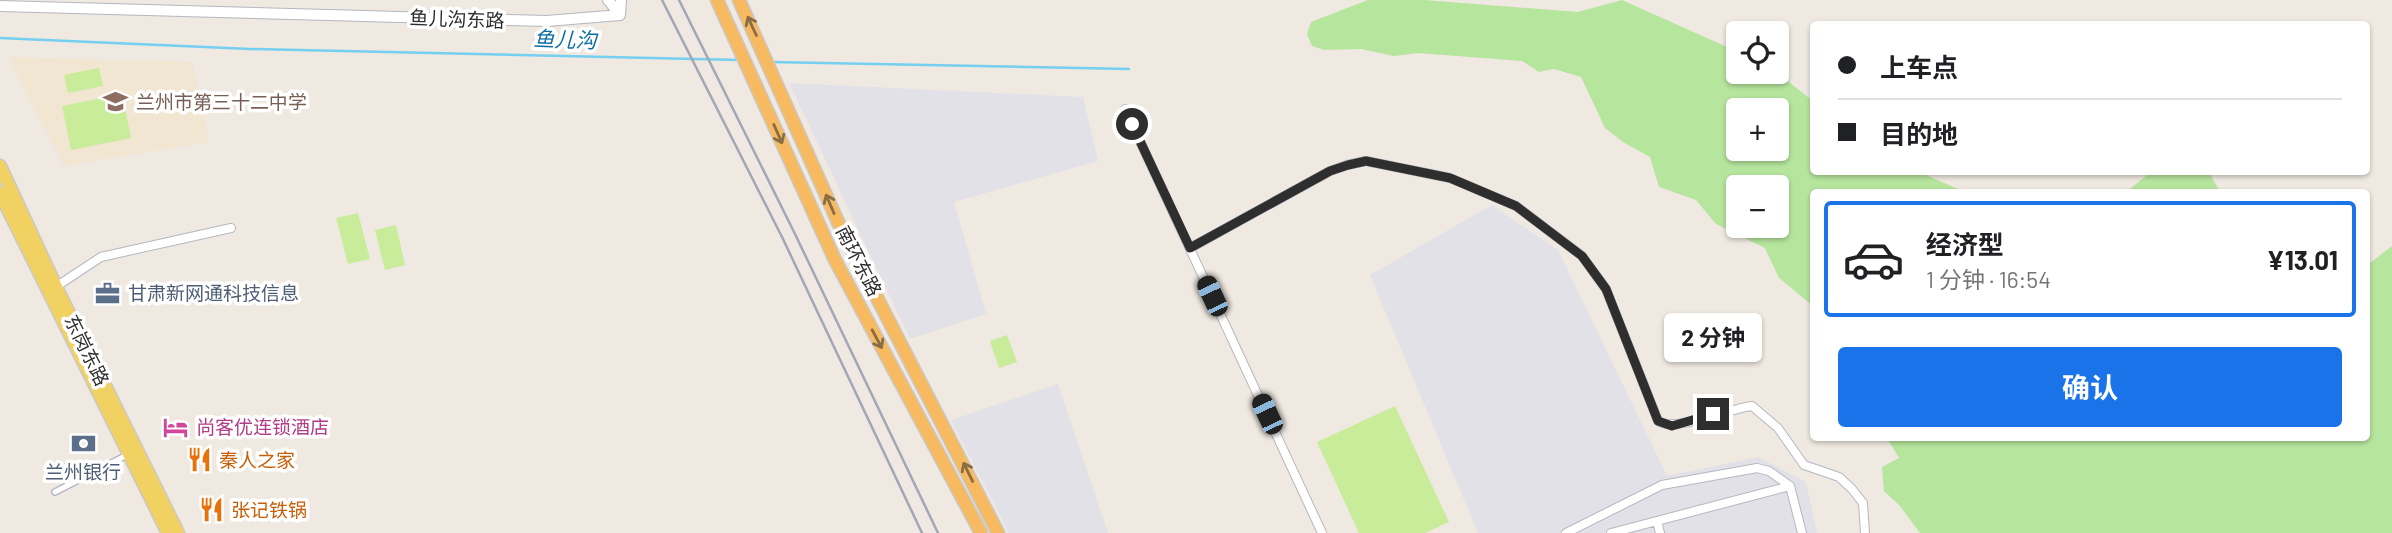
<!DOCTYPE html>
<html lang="zh">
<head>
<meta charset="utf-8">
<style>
	:root { --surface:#fff; --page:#f6f6f6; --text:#202124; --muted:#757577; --line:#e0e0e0; --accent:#1a73e8 }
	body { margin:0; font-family:Barlow,"Noto Sans SC",sans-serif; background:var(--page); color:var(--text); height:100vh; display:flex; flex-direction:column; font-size:26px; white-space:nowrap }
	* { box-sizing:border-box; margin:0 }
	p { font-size:23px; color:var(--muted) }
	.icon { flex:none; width:38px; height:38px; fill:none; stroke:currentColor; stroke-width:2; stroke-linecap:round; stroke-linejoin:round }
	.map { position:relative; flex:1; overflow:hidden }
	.sheet { position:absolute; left:1810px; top:189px; width:560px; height:252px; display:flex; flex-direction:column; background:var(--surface); border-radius:7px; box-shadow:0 2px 5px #0004 }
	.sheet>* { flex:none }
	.hud { position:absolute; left:1810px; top:21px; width:560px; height:154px; border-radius:7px; box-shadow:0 2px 5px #0004; display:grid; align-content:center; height:154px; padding:0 28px; background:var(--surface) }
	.fabs { position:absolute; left:1726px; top:21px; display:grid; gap:14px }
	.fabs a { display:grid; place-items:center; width:63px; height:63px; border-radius:7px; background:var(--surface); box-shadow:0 2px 5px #0004; font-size:35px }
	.end { position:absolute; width:32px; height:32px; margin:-16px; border:9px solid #2e2e2e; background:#fff; box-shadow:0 0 0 4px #fff }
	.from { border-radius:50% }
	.bubble { position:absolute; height:49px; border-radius:7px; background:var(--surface); box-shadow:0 2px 5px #0004; font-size:23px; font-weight:700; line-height:49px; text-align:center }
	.car { position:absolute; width:21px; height:42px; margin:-21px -10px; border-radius:9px; box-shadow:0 0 5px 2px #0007; background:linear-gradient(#222 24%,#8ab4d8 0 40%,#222 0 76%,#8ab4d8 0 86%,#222 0) }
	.hud b { display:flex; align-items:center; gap:24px; height:66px; font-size:26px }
	.hud b+b { border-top:2px solid var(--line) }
	.hud i { width:18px; height:18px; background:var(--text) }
	ul { padding:12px 0 0; list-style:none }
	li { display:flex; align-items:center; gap:21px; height:116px; margin:0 14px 10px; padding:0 14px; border:4px solid transparent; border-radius:7px }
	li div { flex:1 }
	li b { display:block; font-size:26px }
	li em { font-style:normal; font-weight:700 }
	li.active { border-color:var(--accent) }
	li>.icon { width:63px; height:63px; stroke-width:1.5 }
	.primary-button { display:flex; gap:14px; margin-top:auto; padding:14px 28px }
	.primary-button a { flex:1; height:80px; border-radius:7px; background:var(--accent); color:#fff; font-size:28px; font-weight:700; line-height:80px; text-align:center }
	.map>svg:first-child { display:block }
</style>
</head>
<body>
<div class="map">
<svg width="2392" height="533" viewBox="0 0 2392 533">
	<rect width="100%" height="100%" fill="#efe9e1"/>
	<path fill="#e3e1e8" d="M789 83 1083 97 1098 161 954 202 986 314 910 339Z
		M1492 205 1558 250 1667 476 1758 457 1806 482 1817 533H1478L1370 275Z
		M1058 384 1108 533H1009L951 420Z"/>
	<path fill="#f0e6d1" d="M8 57 192 62 209 142 64 166Z"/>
	<path fill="#b6e59e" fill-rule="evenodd" d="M1368 0H1424L1578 12 1622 0 1738 52V72H1776L1813 101V172H1919L1965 192H1813V306L1779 278 1765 248 1716 224 1696 200 1659 187 1650 157 1623 142 1605 128 1581 77 1554 69 1539 72 1522 61 1418 53 1394 56 1361 49 1324 50 1312 46 1307 34 1311 22ZM1738 110H1776V149H1738ZM1738 187H1776V226H1738Z
		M2151 172H2209L2220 192H2126Z
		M2392 246V533H1920L1900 506 1884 491 1882 467 1899 458 1887 438H2366V266Z"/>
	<path fill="#c9ec9a" d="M99 68 103 86 68 93 64 75Z
		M122 94 131 138 71 150 62 106Z
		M358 213 370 259 348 264 336 218Z
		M396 225 405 265 385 270 375 230Z
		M1007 335 1017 362 999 368 990 341Z
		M1395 406 1449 522 1425 533H1359L1317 442Z"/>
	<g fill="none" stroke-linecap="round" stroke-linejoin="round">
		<path stroke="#75cff0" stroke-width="2.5" d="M0 38 250 49 740 60
			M771 62 1129 69"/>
		<defs>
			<path id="pedestrian" d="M55 492 129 454"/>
			<path id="minor" d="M1125 109 1322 533
				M1190 248 1330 171 1347 165 1366 161 1450 178 1516 206 1582 256 1606 289 1658 421C1675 433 1730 408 1752 406L1778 428 1804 465 1839 477 1852 489 1863 503 1865 533
				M54 288 101 257 231 228
				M1790 486 1802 533
				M1657 521 1660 533
				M1566 533 1662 485 1757 468 1769 471 1790 486 1611 533"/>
			<path id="tertiary" d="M608 0 620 15
				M0 6 547 21 620 15
				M620 15 621 0"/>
			<path id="primary" d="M0 166 56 287 178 533
				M0 193 168 533"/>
			<path id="trunk" d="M717 0 835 260 981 533
				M739 0 838 222 998 533"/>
		</defs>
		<use href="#pedestrian" stroke="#b4b7c1" stroke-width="8"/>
		<use href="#minor" stroke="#b4b7c1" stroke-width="10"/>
		<use href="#tertiary" stroke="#b4b7c1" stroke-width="12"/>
		<use href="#primary" stroke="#c9c9c9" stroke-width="15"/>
		<use href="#trunk" stroke="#c9c9c9" stroke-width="15"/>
		<use href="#pedestrian" stroke="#fff" stroke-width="5"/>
		<use href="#minor" stroke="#fff" stroke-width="8"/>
		<use href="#tertiary" stroke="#fff" stroke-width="10"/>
		<use href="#primary" stroke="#f2d163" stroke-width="12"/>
		<use href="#trunk" stroke="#f8ba60" stroke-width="12"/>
		<path stroke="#a3a6b8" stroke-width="2.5" d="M662 0 783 239 922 533
			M679 0 795 234 938 533"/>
	</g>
	<defs><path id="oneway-shaft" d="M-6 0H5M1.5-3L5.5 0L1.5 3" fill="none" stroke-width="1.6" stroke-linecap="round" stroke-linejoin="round" transform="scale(1.75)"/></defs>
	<g stroke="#896d44">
		<use href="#oneway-shaft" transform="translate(752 26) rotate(-115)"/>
		<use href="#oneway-shaft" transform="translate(778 134) rotate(66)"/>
		<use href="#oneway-shaft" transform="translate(830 204) rotate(-113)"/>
		<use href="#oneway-shaft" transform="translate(877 339) rotate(62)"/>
		<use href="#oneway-shaft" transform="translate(968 472) rotate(-116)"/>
	</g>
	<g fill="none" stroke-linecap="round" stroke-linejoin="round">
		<path stroke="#2e2e2e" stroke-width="9" d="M1132 124 1190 248 1330 171 1348 165 1366 161 1450 178 1516 206 1582 256 1606 289 1658 421 1672 426 1713 414"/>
	</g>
	<defs>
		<symbol id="school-bare" viewBox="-9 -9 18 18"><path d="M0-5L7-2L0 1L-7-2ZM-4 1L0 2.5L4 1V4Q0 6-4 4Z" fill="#8d6e63" stroke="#fff" stroke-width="2.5" paint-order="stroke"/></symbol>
		<symbol id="office-bare" viewBox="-9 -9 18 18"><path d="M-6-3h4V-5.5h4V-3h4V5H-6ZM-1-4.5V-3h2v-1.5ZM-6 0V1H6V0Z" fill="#5c6f8a" stroke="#fff" stroke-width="2.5" paint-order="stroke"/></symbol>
		<symbol id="hotel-bare" viewBox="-9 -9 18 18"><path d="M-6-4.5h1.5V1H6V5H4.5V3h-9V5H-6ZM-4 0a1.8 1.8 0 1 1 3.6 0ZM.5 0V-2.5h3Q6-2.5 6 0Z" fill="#d1479c" stroke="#fff" stroke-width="2.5" paint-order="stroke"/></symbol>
		<symbol id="bank-bare" viewBox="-9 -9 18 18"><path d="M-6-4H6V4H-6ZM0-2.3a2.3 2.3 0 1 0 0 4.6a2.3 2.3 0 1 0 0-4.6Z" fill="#5c6f8a" stroke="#fff" stroke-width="2.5" paint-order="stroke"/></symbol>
		<symbol id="restaurant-bare" viewBox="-9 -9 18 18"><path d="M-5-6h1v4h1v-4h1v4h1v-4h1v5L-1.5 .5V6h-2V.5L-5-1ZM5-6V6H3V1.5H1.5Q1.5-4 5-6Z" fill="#e8710a" stroke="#fff" stroke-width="2.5" paint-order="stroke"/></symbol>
	</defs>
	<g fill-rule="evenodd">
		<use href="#school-bare" x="98" y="84" width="35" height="35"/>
		<use href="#office-bare" x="90" y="276" width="35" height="35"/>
		<use href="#hotel-bare" x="158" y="410" width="35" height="35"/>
		<use href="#bank-bare" x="66" y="426" width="35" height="35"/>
		<use href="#restaurant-bare" x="182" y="442" width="35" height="35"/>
		<use href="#restaurant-bare" x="194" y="492" width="35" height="35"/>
	</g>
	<g text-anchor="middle" stroke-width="7" stroke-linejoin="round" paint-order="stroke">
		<g font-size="19" fill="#2e2e2e" stroke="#fff">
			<text transform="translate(457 19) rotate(2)" y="7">鱼儿沟东路</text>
			<text transform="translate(859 261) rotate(63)" y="7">南环东路</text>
			<text transform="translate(87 350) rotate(64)" y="7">东岗东路</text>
		</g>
		<g font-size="19" fill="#785e54" stroke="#fff" text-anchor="start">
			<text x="136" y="109">兰州市第三十二中学</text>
		</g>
		<g font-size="19" fill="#4e5e75" stroke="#fff" text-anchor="start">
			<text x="128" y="300">甘肃新网通科技信息</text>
			<text x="83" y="479" text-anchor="middle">兰州银行</text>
		</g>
		<g font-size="19" fill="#b23c85" stroke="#fff" text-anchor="start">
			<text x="196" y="434">尚客优连锁酒店</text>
		</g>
		<g font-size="19" fill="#c56008" stroke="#fff" text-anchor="start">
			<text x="219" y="467">秦人之家</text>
			<text x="231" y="517">张记铁锅</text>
		</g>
		<g font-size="21" font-style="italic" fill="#0d6fa3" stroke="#fff">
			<text transform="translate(565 40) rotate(2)" y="7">鱼儿沟</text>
		</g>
	</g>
</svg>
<div class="fabs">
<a><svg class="icon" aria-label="locate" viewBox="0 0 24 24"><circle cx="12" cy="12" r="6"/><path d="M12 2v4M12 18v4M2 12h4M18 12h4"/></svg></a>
<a>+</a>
<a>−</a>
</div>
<i class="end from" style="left:1132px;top:124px"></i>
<i class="end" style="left:1713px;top:414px"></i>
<div class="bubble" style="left:1664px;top:313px;width:98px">2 分钟</div>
<i class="car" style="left:1212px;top:296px;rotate:335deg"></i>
<i class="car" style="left:1267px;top:414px;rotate:335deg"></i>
<div class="hud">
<b><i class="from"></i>上车点</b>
<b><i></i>目的地</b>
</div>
<section class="sheet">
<ul>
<li class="active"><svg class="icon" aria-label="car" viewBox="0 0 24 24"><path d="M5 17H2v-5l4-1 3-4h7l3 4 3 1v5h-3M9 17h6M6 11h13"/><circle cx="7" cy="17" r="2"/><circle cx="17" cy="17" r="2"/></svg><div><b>经济型</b><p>1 分钟 · 16:54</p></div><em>¥13.01</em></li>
</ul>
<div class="primary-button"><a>确认</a></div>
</section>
</div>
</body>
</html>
